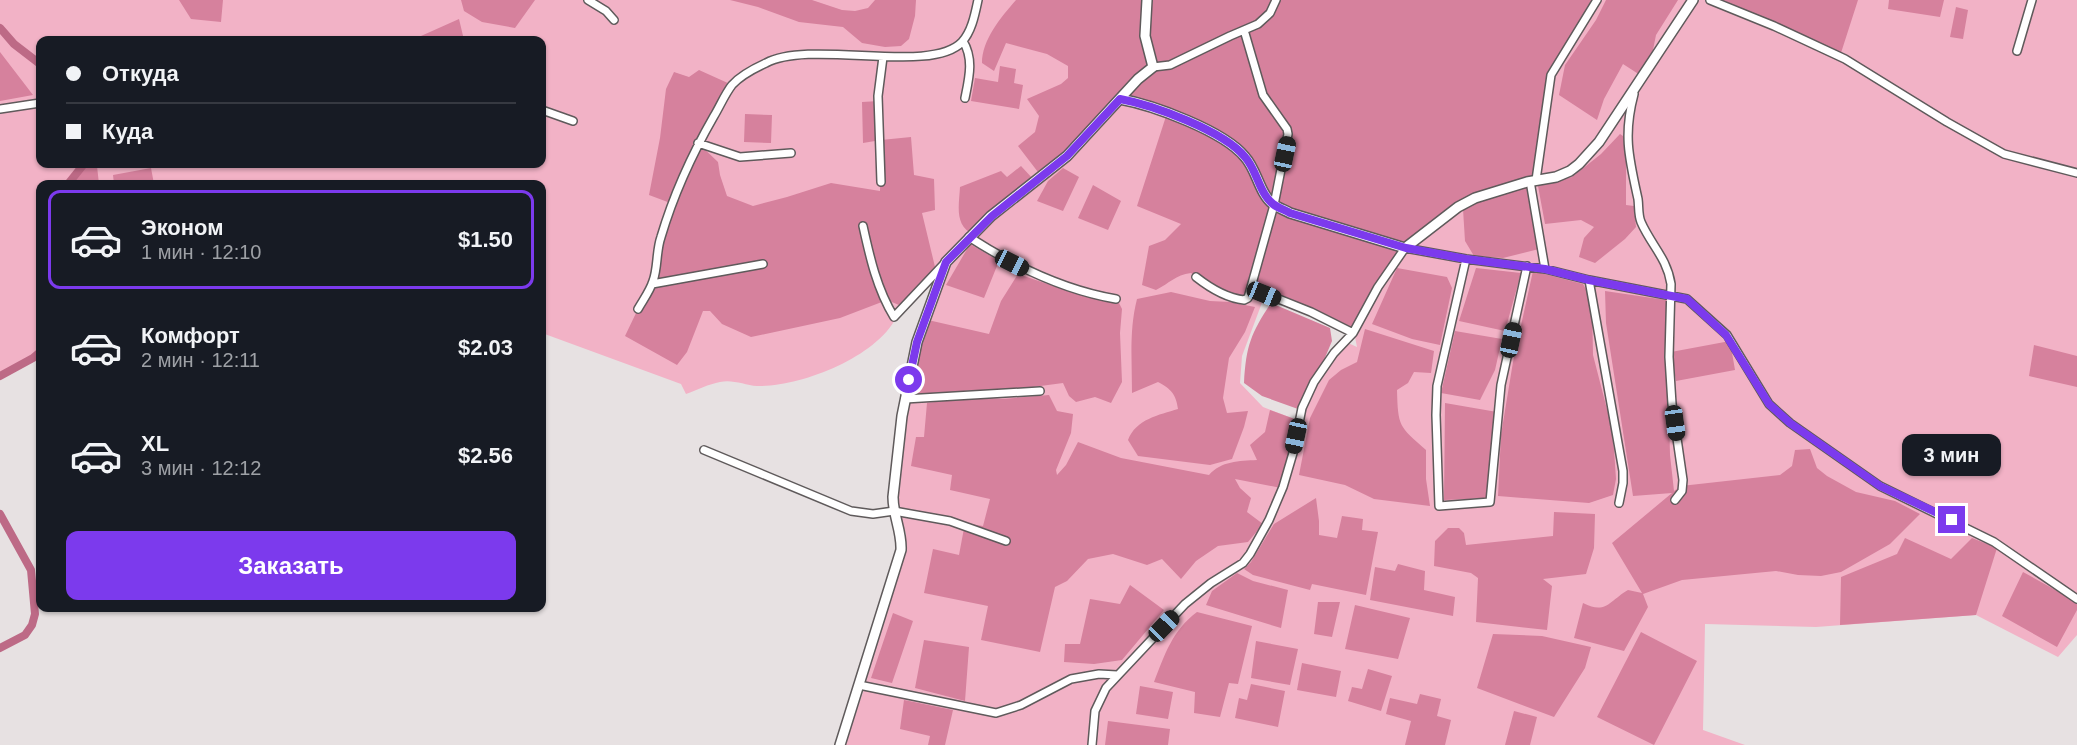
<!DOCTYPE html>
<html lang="ru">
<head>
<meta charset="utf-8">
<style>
	:root { --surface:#171b24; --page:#20242c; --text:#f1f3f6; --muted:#9ea1a6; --line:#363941; --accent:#7c3aed }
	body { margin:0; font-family:Arial,sans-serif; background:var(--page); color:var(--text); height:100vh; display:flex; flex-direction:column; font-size:22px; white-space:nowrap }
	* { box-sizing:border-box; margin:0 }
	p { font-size:20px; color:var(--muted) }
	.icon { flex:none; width:33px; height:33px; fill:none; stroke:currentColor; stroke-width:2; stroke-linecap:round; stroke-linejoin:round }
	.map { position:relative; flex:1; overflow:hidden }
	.sheet { position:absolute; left:36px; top:180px; width:510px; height:432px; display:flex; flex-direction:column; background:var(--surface); border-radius:12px; box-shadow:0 2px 4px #0004 }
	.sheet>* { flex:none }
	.hud { position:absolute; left:36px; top:36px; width:510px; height:132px; border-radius:12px; box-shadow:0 2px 4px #0004; display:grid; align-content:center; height:132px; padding:0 30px; background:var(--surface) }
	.end { position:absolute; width:27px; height:27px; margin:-14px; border:8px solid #7c3aed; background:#fff; box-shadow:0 0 0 3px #fff }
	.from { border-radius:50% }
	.bubble { position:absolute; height:42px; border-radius:12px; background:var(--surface); box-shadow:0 2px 4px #0004; font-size:20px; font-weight:600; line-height:42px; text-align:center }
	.car { position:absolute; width:18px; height:36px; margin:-18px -9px; border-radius:8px; box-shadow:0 0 4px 2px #0007; background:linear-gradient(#222 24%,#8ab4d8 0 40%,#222 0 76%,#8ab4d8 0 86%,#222 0) }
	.hud b { display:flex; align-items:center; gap:21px; height:57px; font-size:22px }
	.hud b+b { border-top:2px solid var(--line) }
	.hud i { width:15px; height:15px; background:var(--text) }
	ul { padding:10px 0 0; list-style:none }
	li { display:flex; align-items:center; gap:18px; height:99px; margin:0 12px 9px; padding:0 18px; border:3px solid transparent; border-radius:12px }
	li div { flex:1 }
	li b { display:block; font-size:22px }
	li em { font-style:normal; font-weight:600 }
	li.on { border-color:var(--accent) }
	li>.icon { width:54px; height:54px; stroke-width:1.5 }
	.button { display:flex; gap:12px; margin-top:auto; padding:12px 30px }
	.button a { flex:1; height:69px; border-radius:12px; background:var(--accent); color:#fff; font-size:24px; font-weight:600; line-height:69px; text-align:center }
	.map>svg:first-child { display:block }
</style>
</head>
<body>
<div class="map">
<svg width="2077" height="745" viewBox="0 0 2077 745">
	<rect width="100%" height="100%" fill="#e7e1e2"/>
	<path fill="#f2b2c6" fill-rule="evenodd" d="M0 0H1149L1168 110 1266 292 1242 356 1240 383 1263 407 1300 421 1332 355 1346 342 1357 347 1354 332 1403 255 1546 139 1552 72 1599 0H1693L1691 2 1700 0H2077V635L2058 657 1976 615 1816 627 1705 624 1703 730 1745 745H844L865 687 872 652 901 561 906 534 893 492 914 342 943 264 914 294 899 305C898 309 898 314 896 318 875 358 800 387 757 386 745 385 732 379 720 382 709 384 697 390 686 394L681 384 542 333V184H40V351L33 357 0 373ZM40 40H542V164H40Z"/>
	<path fill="#d6819d" d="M179 0H223L221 22 191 19Z
		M461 0H535L515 28 482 22 464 11Z
		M730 0H812L842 10 855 11 868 8 875 0H916L915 16 909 39 901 46 885 47 862 43 843 27 799 22 758 7Z
		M1016 0H1599L1552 72 1546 139 1536 178 1495 188 1427 230 1381 278 1354 332 1253 290 1249 299C1227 296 1209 285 1191 273 1175 275 1170 283 1156 290L1142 285 1149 246 1165 240 1181 224 1137 206 1168 110 1124 98 1041 176 1018 146 1035 132 1039 116 1027 99 1061 84 1068 78V66L1047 54 1006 43 994 71 982 63C982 40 1001 17 1016 0Z
		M1606 0H1678L1656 35 1653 50 1640 75 1623 64 1604 99 1597 120 1559 95 1565 65 1596 20Z
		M1718 0H1858L1840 56Z
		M1889 0H1944L1940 17 1888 9Z
		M1956 7 1968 10 1963 39 1950 37Z
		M459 19 464 40H412Z
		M0 52 33 95 0 101Z
		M1000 66 1016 69 1014 83 1023 85 1019 109 971 101 975 78 998 82Z
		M699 70 730 84 699 144 718 162 720 175 727 196 753 206 787 197 831 183 880 191 881 140 863 143 862 102 879 101 881 140 911 137 914 175 934 179 935 210 922 213 936 271 914 294 899 305 887 300 840 318 751 337 722 324 710 311H703L687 352 677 365 625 336 637 311 647 296 657 254 673 204 649 195 660 138 666 89 674 72 689 77Z
		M745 114 772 115 771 143 744 142Z
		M1620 134 1626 138V205L1634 206 1636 227 1625 239 1595 263 1579 257 1584 238 1594 227 1581 220 1545 224 1538 186 1572 177 1601 154Z
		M84 164 97 166 99 184H68Z
		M1021 166 1034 180 974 235C954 226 959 206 960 187L1001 171 1007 177Z
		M151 168 154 184H114L113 175Z
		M1063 168 1079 177 1063 211 1037 201 1048 181Z
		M1093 185 1121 201 1108 230 1078 218Z
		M1531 186 1539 249 1503 258 1474 256 1465 241 1463 209 1483 197Z
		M970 244 999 261 984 298 946 285Z
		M1397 268 1447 277 1452 288 1440 345 1412 339 1372 324Z
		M1476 268 1521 273 1505 331 1459 321Z
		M1533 271 1583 284 1592 300 1593 355 1610 421 1614 449 1616 479 1613 495 1589 503 1498 496 1501 435 1513 362Z
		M1018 274 1086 297 1118 301 1122 309 1120 333 1122 382 1111 403 1095 397 1076 402 1069 396 1063 383 994 392 972 390 913 397 918 355 928 320 989 334 1001 301Z
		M1605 291 1666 300 1670 455 1674 491 1681 486 1780 475 1792 466 1795 450 1810 449 1817 468 1827 476 1856 492 1895 501 1920 514 1890 544 1841 572 1821 576 1798 575 1776 571 1682 580 1643 594 1648 607 1624 651 1574 638 1583 603C1606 615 1609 601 1628 590L1642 593 1612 543 1672 493 1633 496 1606 323Z
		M1171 292 1210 301 1230 302 1255 307 1245 332 1229 358 1223 398 1227 413 1248 411 1244 427 1232 459 1210 465 1138 456 1128 440C1136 419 1159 415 1178 409 1176 394 1171 389 1158 382L1132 393C1132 361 1129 330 1137 299Z
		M1271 303 1330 328 1332 341 1316 379 1298 409 1262 396 1244 383C1246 346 1251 333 1271 303Z
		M1365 329 1434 351 1431 373 1414 372 1408 383 1397 390C1398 427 1399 426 1426 450V479L1430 506 1374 499 1345 485 1299 475 1310 418 1329 380 1341 370 1357 362Z
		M1455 331 1502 339 1495 370 1480 400 1441 393Z
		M1730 341 1735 370 1676 381 1671 352Z
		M2034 345 2077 356V387L2029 376Z
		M1049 395 1057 411 1073 414 1071 433 1056 470 1057 475 1066 465 1078 442 1121 458 1209 475C1221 461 1239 461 1257 460L1250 445 1265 432 1270 410 1300 421 1281 488 1235 479 1240 488 1251 498 1247 512 1263 524 1248 542 1218 546 1196 561 1181 579 1162 559 1147 565 1113 554 1088 559 1067 581 1055 587 1040 652 981 640 988 606 924 593 933 549 959 555 965 523 983 526 990 499 950 490 952 475 911 466 916 437H924L927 403 974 397 1002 399Z
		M1445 403 1497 412 1489 498 1444 500Z
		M1316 498 1319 521V535L1337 538 1342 516 1363 519 1362 530 1378 532 1366 595 1312 584 1310 590 1253 575 1244 569 1251 562 1274 524Z
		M1554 512 1595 514 1594 548 1586 574 1543 579 1552 586 1547 630 1476 622 1478 578 1471 573 1434 566 1435 541 1448 528H1459L1464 533 1466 545 1553 536Z
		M1905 538 1951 559 1972 538 1997 548 1976 615 1840 625 1841 577 1897 554Z
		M1398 564 1425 571 1424 590 1455 597 1453 616 1370 600 1375 567 1395 571Z
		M2023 572 2077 602V610L2057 647 2002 616Z
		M1237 573 1253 581 1288 590 1281 628 1206 605 1212 591Z
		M1130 585 1164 610 1122 660 1094 664 1064 662 1065 644H1080L1090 599 1120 604Z
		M1318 602H1340L1332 637 1314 634Z
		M1355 605 1410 618 1398 659 1345 649Z
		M1197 612 1252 626 1238 684 1229 683 1220 717 1194 713 1195 692 1154 682C1165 654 1172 631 1197 612Z
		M893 613 913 621 892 683 871 678Z
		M1641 632 1697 661 1654 745 1597 717Z
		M1493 634 1542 636 1591 647 1585 668 1554 717 1477 688Z
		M924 640 969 647 965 701 915 688Z
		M1256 641 1298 649 1290 685 1251 678Z
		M1302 663 1341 671 1336 697 1297 690Z
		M1368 669 1392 676 1381 711 1348 701 1352 687 1362 689Z
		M1251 684 1285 691 1278 727 1235 718 1239 698 1247 700Z
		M1140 686 1173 692 1168 719 1136 714Z
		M1420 694 1441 699 1437 716 1451 720 1445 745H1405L1411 721 1386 714 1390 698 1417 704Z
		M904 700 953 710 945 745H928L930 736 900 729Z
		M1514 711 1537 717 1530 745H1505Z
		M1108 721 1170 729 1168 745H1105Z"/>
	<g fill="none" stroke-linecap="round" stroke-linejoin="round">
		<path stroke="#bd6a86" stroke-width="8" d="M0 28 14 44 40 64
			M68 184 84 164
			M0 376 33 358 40 352
			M0 514 31 570 35 614 32 625 25 635 0 648"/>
		<defs>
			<path id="minor" d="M588 0 606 11 614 20
				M1710 0 1774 26 1845 59 1947 122 2004 154 2077 173
				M963 41C974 59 969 78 965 98
				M2017 51 2032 0
				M1153 67 1170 65 1230 36 1258 24 1270 13 1276 0
				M1634 94C1623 135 1629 158 1638 199 1639 206 1638 215 1641 222 1651 245 1667 258 1671 284L1669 357 1672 404 1683 480 1682 491 1675 500
				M0 109 40 103
				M542 110 573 121
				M698 143 740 157 791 153
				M1536 180 1551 75 1597 0
				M1530 181 1545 269
				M881 182 878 96 883 57
				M863 226C870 258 877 289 894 317L944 264
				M969 237C1014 266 1063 290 1116 299
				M1466 259 1437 386 1436 415 1439 506 1490 502 1501 385 1527 266
				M1196 277C1210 288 1226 298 1244 300L1248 298 1274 205 1288 134 1287 129 1263 95 1244 30
				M1589 280 1623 471V483L1619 503
				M652 284 763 264
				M1251 288 1311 312 1353 333
				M638 309C643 300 650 291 653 281 658 268 656 251 661 237 674 193 691 156 714 116 720 106 725 94 732 85 741 75 755 68 766 63 812 39 931 75 962 42 972 31 975 14 978 0
				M905 399 1040 391
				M704 450 851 511 873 514 894 511 950 521 1006 541
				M859 685 996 713 1021 705 1071 679 1099 674 1117 675
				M1092 745 1095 711 1106 688 1185 604 1211 583 1243 563 1250 554 1269 520 1283 487 1293 453 1302 408 1314 382 1334 353 1353 333 1378 287 1405 248 1466 259 1545 269 1589 280 1687 299 1727 335 1769 404 1790 423 1880 486 1994 542 2077 599"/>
			<path id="tertiary" d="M1120 99C1153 105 1224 131 1245 157 1257 170 1259 193 1273 204 1278 208 1285 210 1290 213L1405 248 1458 207 1475 198 1527 182 1556 177 1570 171 1579 164 1599 142 1693 0
				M840 745 901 550C902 531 893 516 893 497L902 416 917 342 946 262 991 216 1067 156 1138 79 1153 67 1145 36 1147 0"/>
		</defs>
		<use href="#minor" stroke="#5f5a5b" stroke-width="10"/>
		<use href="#tertiary" stroke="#5f5a5b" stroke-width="12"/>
		<use href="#minor" stroke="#fff" stroke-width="7"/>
		<use href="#tertiary" stroke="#fff" stroke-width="9"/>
	</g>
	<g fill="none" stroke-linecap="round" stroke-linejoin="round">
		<path stroke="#7c3aed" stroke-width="8" d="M909 380 917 342 946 262 992 216 1067 156 1120 99C1153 105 1224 131 1245 157 1257 170 1259 193 1273 204 1278 208 1285 210 1290 213L1406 248 1466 259 1545 269 1589 280 1687 299 1726 335 1769 404 1790 423 1880 486 1952 520"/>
	</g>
</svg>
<i class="end from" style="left:909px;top:380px"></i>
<i class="end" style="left:1952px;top:520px"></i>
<div class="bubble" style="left:1902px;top:434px;width:99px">3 мин</div>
<i class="car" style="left:1285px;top:154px;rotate:12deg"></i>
<i class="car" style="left:1012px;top:263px;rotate:117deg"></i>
<i class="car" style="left:1264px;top:294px;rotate:112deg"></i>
<i class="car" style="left:1511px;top:340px;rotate:12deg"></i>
<i class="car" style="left:1675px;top:423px;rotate:172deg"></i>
<i class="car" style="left:1296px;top:436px;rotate:192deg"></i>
<i class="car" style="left:1164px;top:626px;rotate:44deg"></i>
<div class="hud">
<b><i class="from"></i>Откуда</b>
<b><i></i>Куда</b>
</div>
<section class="sheet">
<ul>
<li class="on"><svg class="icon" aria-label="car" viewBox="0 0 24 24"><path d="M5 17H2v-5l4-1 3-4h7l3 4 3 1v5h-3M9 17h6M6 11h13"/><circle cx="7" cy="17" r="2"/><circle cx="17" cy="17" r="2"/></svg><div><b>Эконом</b><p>1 мин · 12:10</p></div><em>$1.50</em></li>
<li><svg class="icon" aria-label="car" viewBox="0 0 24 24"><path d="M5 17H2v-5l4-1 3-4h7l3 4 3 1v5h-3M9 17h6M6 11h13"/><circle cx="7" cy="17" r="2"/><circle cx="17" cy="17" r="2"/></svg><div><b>Комфорт</b><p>2 мин · 12:11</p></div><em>$2.03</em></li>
<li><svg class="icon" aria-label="car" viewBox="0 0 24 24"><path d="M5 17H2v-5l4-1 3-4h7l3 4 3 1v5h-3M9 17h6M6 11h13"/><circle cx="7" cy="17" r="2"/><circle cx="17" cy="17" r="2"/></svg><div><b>XL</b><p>3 мин · 12:12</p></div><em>$2.56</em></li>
</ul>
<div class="button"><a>Заказать</a></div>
</section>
</div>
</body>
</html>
